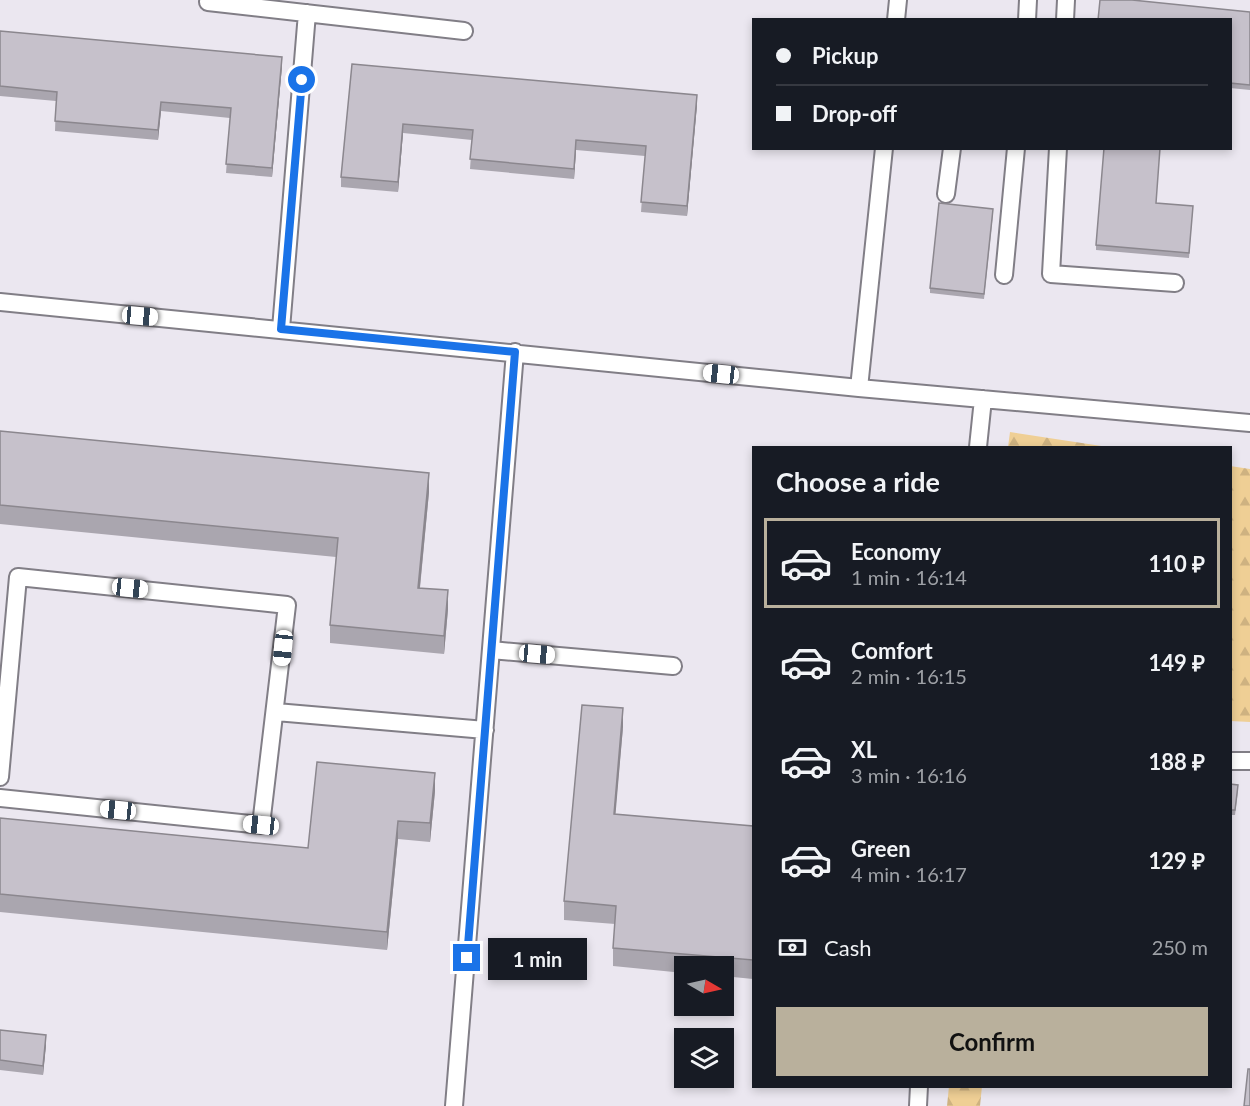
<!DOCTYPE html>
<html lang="en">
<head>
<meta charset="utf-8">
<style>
	:root { --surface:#171b24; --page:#20242c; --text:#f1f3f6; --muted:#9ea1a6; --line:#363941; --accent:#b9b09c }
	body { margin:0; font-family:Lato,sans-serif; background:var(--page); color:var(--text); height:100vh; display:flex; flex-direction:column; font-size:22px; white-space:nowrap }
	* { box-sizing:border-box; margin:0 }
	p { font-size:20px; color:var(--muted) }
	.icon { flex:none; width:33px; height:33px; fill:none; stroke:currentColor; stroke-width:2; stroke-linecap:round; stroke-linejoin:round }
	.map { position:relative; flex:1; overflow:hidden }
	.drawer { position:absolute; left:752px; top:446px; width:480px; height:642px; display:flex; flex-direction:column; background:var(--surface); border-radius:0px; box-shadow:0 3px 9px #0003 }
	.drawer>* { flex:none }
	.guide { position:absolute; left:752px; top:18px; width:480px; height:132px; border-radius:0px; box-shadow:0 3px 9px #0003; display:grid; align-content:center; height:132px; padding:0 24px; background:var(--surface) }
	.needle { width:39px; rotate:99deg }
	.buttons { position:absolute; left:674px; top:956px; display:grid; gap:12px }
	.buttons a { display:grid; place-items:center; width:60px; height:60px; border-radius:0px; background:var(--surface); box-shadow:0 3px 9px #0003; font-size:30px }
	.end { position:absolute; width:27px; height:27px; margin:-14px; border:8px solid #1a73e8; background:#fff; box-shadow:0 0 0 3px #fff }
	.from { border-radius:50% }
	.bubble { position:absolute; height:42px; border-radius:0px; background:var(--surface); box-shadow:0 3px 9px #0003; font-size:20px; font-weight:700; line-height:42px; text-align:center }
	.car { position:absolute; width:18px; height:36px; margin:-18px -9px; border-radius:8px; box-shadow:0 0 4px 2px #0007; background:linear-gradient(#fff 24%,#345 0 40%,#fff 0 76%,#345 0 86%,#fff 0) }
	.guide b { display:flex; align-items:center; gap:21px; height:57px; font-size:22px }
	.guide b+b { border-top:2px solid var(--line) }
	.guide i { width:15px; height:15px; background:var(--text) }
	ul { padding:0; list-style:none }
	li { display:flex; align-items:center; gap:18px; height:90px; margin:0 12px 9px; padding:0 12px; border:3px solid transparent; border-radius:0px }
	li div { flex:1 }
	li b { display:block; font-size:22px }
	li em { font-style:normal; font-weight:700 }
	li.on { border-color:var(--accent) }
	li>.icon { width:54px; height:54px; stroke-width:1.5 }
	h2 { padding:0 24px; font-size:27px; line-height:72px }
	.pay { display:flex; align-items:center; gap:15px; height:66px; padding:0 24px; font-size:22px }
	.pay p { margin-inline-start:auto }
	.button { display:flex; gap:12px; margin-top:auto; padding:12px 24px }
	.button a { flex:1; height:69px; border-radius:0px; background:var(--accent); color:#111; font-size:24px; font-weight:700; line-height:69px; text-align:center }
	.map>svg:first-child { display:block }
</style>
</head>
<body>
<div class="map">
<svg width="1250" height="1106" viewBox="0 0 1250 1106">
	<defs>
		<pattern id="forest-firs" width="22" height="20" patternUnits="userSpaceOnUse" patternTransform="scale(1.5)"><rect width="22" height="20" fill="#efcf95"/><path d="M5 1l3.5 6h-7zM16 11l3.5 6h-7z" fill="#ceb281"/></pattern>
	</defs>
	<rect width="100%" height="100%" fill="#ebe7f0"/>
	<path fill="url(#forest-firs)" d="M1010 432 1108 447H1008Z
		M1230 466 1250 469V722L1230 721Z
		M949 1086H982L980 1106H947Z"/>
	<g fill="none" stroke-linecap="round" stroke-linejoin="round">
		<defs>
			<path id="lane" d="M208 2 464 31
				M896 20 898 0
				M1027 20 1028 0
				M1065 20 1066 0
				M1058 148 1051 274 1175 283
				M946 194 952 148
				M1004 275 1016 148
				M0 302 859 388 1250 423
				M281 329 307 13
				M859 388 884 148
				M978 447 983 399
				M491 650 673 666
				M276 712 485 730
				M1230 761H1250
				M0 777 18 577 287 605 261 825 0 798
				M454 1106 515 352
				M918 1106 919 1086"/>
		</defs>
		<use href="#lane" stroke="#817e86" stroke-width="20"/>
		<use href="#lane" stroke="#fff" stroke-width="16"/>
	</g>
	<path fill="#aaa6af" d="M1250 12V90L1230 88V20Z
		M0 31 282 66 272 177 226 173 230 118 161 111 158 140 55 131 56 101 0 96Z
		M352 64 697 105 687 216 641 212 645 156 576 150 574 179 470 169 472 140 403 133 398 192 341 187V177Z
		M1156 203 1193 206 1189 258 1096 250V245Z
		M993 214 984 299 930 293V288Z
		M0 431 429 492 420 588 448 609 444 654 330 643V625L336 557 0 524Z
		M623 727 615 814 753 826V979L723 976V966H684V973L613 966V948L615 924 564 920V901Z
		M1230 784 1238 790 1235 815H1230Z
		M435 791 430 842 398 839 387 950 0 912V818L308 848Z
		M0 1030 46 1045 43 1075 0 1070Z"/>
	<path fill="#8b878e" d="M282 57V66L272 177V168Z
		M697 95V105L687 216V206Z
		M161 102V111L158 140V130Z
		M403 124V133L398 192V182Z
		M576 140V150L574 179V169Z
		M429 473V492L418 606V588Z
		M448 590V609L444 654V636Z
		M623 708V727L614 832V814Z
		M435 773V791L430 842V823Z
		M398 821V839L387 950V932Z
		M46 1035V1045L43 1075V1066Z"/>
	<path fill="#c6c1cb" stroke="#8b878e" stroke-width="1.5" d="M1100 0H1132L1250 12V85L1230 83V20H1098Z
		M0 31 282 57 272 168 226 164 231 108 161 102 158 130 55 121 57 92 0 86Z
		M352 64 697 95 687 206 641 202 646 146 576 140 574 169 470 159 473 130 403 124 398 182 341 177Z
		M1104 148H1160L1156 203 1193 206 1189 253 1096 245Z
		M939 203 993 209 984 294 930 288Z
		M0 431 429 473 418 588 448 590 444 636 330 625 338 538 0 505Z
		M582 705 623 708 614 814 753 826V960L613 948 616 906 564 901Z
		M317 762 435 773 430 823 398 821 387 932 0 894V818L308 848Z
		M1230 784 1238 785 1235 810H1230Z
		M0 1030 46 1035 43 1066 0 1060Z
		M1248 1069H1250V1106H1244Z"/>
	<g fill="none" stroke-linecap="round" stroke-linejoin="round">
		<path stroke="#1a73e8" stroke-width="8" d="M302 80 281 329 515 352 467 958"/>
	</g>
</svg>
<div class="buttons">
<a><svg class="needle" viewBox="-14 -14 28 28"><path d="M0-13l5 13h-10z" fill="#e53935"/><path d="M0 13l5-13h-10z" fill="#9ea1a6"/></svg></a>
<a><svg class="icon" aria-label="layers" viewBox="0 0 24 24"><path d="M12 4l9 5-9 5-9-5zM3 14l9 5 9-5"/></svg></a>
</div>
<i class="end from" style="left:302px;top:80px"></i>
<i class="end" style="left:467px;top:958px"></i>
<div class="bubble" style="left:488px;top:938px;width:99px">1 min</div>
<i class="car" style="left:140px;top:316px;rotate:95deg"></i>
<i class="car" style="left:721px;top:374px;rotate:276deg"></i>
<i class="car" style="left:130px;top:588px;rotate:96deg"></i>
<i class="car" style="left:283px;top:648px;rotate:186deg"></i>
<i class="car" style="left:537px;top:654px;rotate:95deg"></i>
<i class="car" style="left:118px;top:810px;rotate:276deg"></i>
<i class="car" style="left:261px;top:825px;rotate:276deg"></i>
<div class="guide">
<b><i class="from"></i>Pickup</b>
<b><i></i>Drop-off</b>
</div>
<section class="drawer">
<h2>Choose a ride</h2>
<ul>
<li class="on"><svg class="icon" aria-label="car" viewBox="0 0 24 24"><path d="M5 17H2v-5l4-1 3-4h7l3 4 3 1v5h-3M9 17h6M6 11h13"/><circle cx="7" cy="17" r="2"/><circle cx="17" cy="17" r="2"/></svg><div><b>Economy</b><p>1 min · 16:14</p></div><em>110 ₽</em></li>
<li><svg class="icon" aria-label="car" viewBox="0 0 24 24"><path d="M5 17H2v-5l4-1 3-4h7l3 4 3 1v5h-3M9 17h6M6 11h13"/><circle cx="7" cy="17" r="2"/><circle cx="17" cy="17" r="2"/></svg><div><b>Comfort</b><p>2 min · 16:15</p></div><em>149 ₽</em></li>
<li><svg class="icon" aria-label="car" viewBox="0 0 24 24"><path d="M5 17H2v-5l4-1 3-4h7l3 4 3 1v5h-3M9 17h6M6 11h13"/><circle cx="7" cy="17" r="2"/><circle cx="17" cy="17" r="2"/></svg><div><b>XL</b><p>3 min · 16:16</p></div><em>188 ₽</em></li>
<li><svg class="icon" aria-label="car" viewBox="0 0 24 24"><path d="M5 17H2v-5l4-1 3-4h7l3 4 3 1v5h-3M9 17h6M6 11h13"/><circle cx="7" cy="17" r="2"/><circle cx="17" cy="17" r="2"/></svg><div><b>Green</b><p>4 min · 16:17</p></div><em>129 ₽</em></li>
</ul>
<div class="pay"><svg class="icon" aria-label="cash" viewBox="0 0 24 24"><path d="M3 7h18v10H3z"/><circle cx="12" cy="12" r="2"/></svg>Cash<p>250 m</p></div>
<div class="button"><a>Confirm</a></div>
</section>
</div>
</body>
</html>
